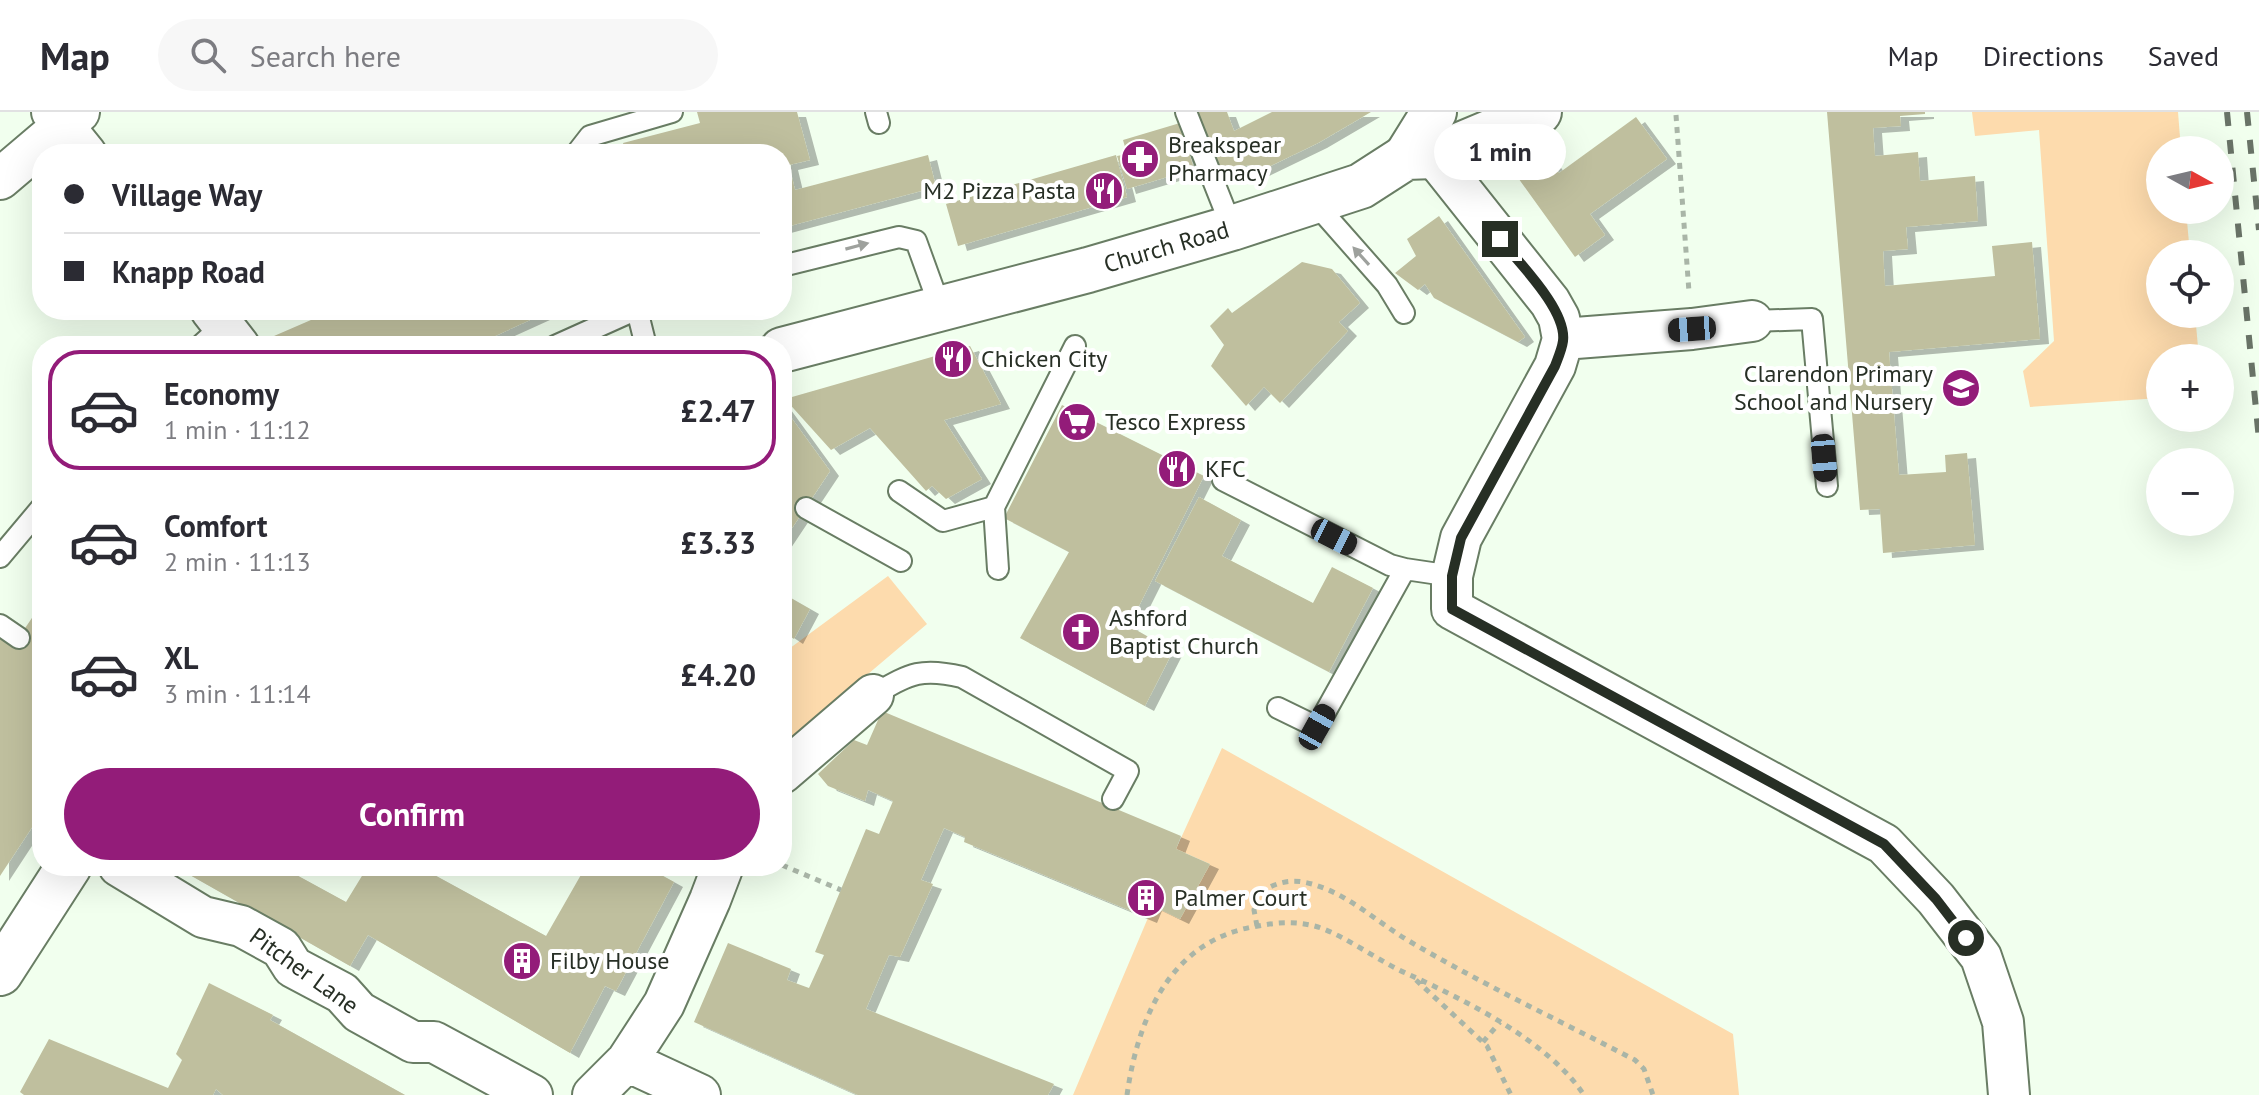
<!DOCTYPE html>
<html lang="en">
<head>
<meta charset="utf-8">
<style>
	:root { --surface:#fff; --page:#f7f7f7; --text:#2b2b33; --muted:#7c7c81; --line:#e1e1e2; --accent:#931c79 }
	body { margin:0; font-family:"PT Sans",sans-serif; background:var(--page); color:var(--text); height:100vh; display:flex; flex-direction:column; font-size:30px; white-space:nowrap }
	* { box-sizing:border-box; margin:0 }
	p { font-size:26px; color:var(--muted) }
	.icon { flex:none; width:44px; height:44px; fill:none; stroke:currentColor; stroke-width:2; stroke-linecap:round; stroke-linejoin:round }
	.map { position:relative; flex:1; overflow:hidden }
	.sheet { position:absolute; left:32px; top:224px; width:760px; height:540px; display:flex; flex-direction:column; background:var(--surface); border-radius:32px; box-shadow:0 8px 32px #0002 }
	.sheet>* { flex:none }
	.hud { position:absolute; left:32px; top:32px; width:760px; height:176px; border-radius:32px; box-shadow:0 8px 32px #0002; display:grid; align-content:center; height:176px; padding:0 32px; background:var(--surface) }
	.needle { width:52px; rotate:98deg }
	.fabs { position:absolute; left:2146px; top:24px; display:grid; gap:16px }
	.fabs a { display:grid; place-items:center; width:88px; height:88px; border-radius:50%; background:var(--surface); box-shadow:0 8px 32px #0002; font-size:40px }
	.end { position:absolute; width:36px; height:36px; margin:-18px; border:10px solid #272f25; background:#fff; box-shadow:0 0 0 4px #fff }
	.from { border-radius:50% }
	.bubble { position:absolute; height:56px; border-radius:28px; background:var(--surface); box-shadow:0 8px 32px #0002; font-size:26px; font-weight:600; line-height:56px; text-align:center }
	.car { position:absolute; width:24px; height:48px; margin:-24px -12px; border-radius:10px; box-shadow:0 0 6px 2px #0007; background:linear-gradient(#222 24%,#8ab4d8 0 40%,#222 0 76%,#8ab4d8 0 86%,#222 0) }
	.hud b { display:flex; align-items:center; gap:28px; height:76px; font-size:30px }
	.hud b+b { border-top:2px solid var(--line) }
	.hud i { width:20px; height:20px; background:var(--text) }
	ul { padding:14px 0 0; list-style:none }
	li { display:flex; align-items:center; gap:24px; height:120px; margin:0 16px 12px; padding:0 16px; border:4px solid transparent; border-radius:32px }
	li div { flex:1 }
	li b { display:block; font-size:30px }
	li em { font-style:normal; font-weight:600 }
	li.selected { border-color:var(--accent) }
	li>.icon { width:72px; height:72px; stroke-width:1.5 }
	.action { display:flex; gap:16px; margin-top:auto; padding:16px 32px }
	.action a { flex:1; height:92px; border-radius:48px; background:var(--accent); color:#fff; font-size:32px; font-weight:600; line-height:92px; text-align:center }
	header { display:flex; align-items:center; gap:48px; box-sizing:border-box; height:112px; padding:0 40px; background:var(--surface); border-bottom:2px solid var(--line) }
	header strong { font-size:38px }
	nav { display:flex; gap:44px; margin-inline-start:auto; font-size:28px }
	.search { width:560px; height:72px; background:var(--page); display:flex; align-items:center; gap:20px; box-sizing:border-box; padding:0 28px; border-radius:44px; color:var(--muted); font-size:30px }
	.map>svg:first-child { display:block }
</style>
</head>
<body>
<header>
<strong>Map</strong>
<div class="search"><svg class="icon" aria-label="search" viewBox="0 0 24 24"><circle cx="10" cy="10" r="6"/><path d="M15 15l6 6"/></svg>Search here</div>
<nav><a>Map</a><a>Directions</a><a>Saved</a></nav>
</header>
<div class="map">
<svg width="2259" height="983" viewBox="0 0 2259 983">
	<defs>
		<filter id="shadow"><feDropShadow dx="9" dy="5" stdDeviation="0" flood-color="#0004"/></filter>
	</defs>
	<rect width="100%" height="100%" fill="#f1ffee"/>
	<path fill="#fddbad" d="M1972 0H2178L2181 38H2160V98H2186L2190 142H2160V202H2195L2199 246H2160V286L2030 295 2023 259 2054 229 2039 18 1975 24Z
		M888 464 927 512 782 635V542Z
		M1222 636 1733 922 1739 983H1073L1153 794 1180 807 1210 752 1176 737Z"/>
	<path fill="#bfbf9e" filter="url(#shadow)" d="M697 0H797L810 48 789 53 795 78 928 43 936 75 782 116V42H626L623 31 700 11Z
		M1195 0H1227L1234 19 1272 0H1371L1318 31 1252 63 1248 53 1217 65Z
		M1827 0H1925V2L1900 4 1901 14 1873 16 1875 44 1918 40 1920 69 1975 64 1978 109 1906 115 1908 137 1883 139 1885 174 1995 164 1992 134 2032 130 2040 227 1889 240 1899 363 1946 360 1945 343 1967 341 1975 433 1883 441 1880 397 1860 398Z
		M1636 5 1667 47 1590 102 1605 123 1575 145 1516 63 1546 42 1559 61Z
		M1180 11 1194 57 1127 77 1117 44 1127 42 1123 28Z
		M1116 43 1127 85 958 134 946 92Z
		M1439 104 1525 225 1518 230 1434 186 1425 172 1418 178 1395 161 1416 144 1407 127Z
		M1302 150 1332 157 1360 191 1339 210 1348 219 1280 291 1264 275 1246 294 1211 254 1224 233 1210 214 1228 196 1232 201Z
		M334 198H552L473 234H279L274 224Z
		M970 234 1001 292 944 308 982 367 946 387 932 374 926 379 870 316 831 338 785 287Z
		M782 293 830 359 782 431Z
		M1062 293 1204 364 1129 514 1173 539 1145 594 1020 526 1069 440 1004 406Z
		M1199 385 1241 408 1222 444 1313 491 1332 455 1373 476 1329 560 1155 469Z
		M782 481 810 497 794 527 782 519Z
		M42 491V700L0 764V526L13 534Z
		M882 599 1181 724 1176 737 1210 752 1180 807 1153 794 1148 806 964 730 965 725 944 716 921 768 933 772 900 845 889 843 866 897 1054 972 1048 983H858L694 910 728 831 791 857 787 868 809 876 824 843 815 840 866 717 879 722 893 689 868 678 865 689 828 674 818 662 854 628 867 633Z
		M174 754H280L346 790 368 754H418L546 824 586 754H645L674 770 616 879 605 874 570 941 368 823 350 854Z
		M209 871 273 903 270 908 405 983H223L216 977 213 983H24L20 980 49 927 168 976 182 948 176 942Z"/>
	<g fill="none" stroke-linecap="round" stroke-linejoin="round">
		<defs>
			<path id="lane" d="M876 0 879 11
				M1186 0 1232 116
				M576 42 590 24 672 0
				M1313 89 1387 173 1404 201
				M782 154 899 125 916 129 941 198
				M637 198 646 234
				M1752 209 1812 207 1827 374
				M200 234 240 198
				M555 234 635 198
				M1223 368 1390 453 1405 457
				M899 379 943 409 994 395 1075 234
				M994 395 998 457
				M806 396 901 449
				M0 445 42 395
				M0 513 19 526
				M873 583C910 562 920 555 962 565L1128 659 1113 687
				M1278 596 1317 615 1405 457 1452 464"/>
			<path id="street" d="M52 0 86 42
				M1434 44 1550 190 1559 206 1563 227 1692 217 1752 209
				M0 67 79 0
				M211 198 239 234
				M1563 227 1555 254 1461 426 1452 464V497L1884 732 1936 787 1981 845 2003 910 2009 983
				M782 661 873 583
				M119 754 203 805 241 814 281 836 293 855 342 881 359 900 413 930H434L532 983
				M627 949 700 983
				M593 983 627 949 664 892 710 788 723 754"/>
			<g id="secondary">
				<path d="M1406 45 1434 0"/>
				<path id="s1" d="M782 238 1088 158 1232 116 1361 74 1406 45 1434 44 1539 0"/>
				<path d="M0 861 69 754"/>
			</g>
		</defs>
		<use href="#lane" stroke="#697d64" stroke-width="24"/>
		<use href="#street" stroke="#697d64" stroke-width="44"/>
		<use href="#secondary" stroke="#697d64" stroke-width="48"/>
		<path stroke="#a9b5a7" stroke-width="5" stroke-dasharray="6 6" stroke-linecap="butt" d="M1676 3 1689 180
			M782 753 841 778
			M1257 814 1254 798 1257 783C1270 773 1286 767 1303 770 1343 777 1375 809 1409 829 1482 872 1560 909 1635 948L1644 957 1653 983
			M1416 868 1487 934 1511 983
			M1483 930 1500 910
			M1127 983C1138 905 1171 827 1258 814 1278 810 1298 809 1318 815 1346 824 1381 851 1410 863 1467 889 1549 930 1584 983"/>
		<use href="#lane" stroke="#fff" stroke-width="20"/>
		<use href="#street" stroke="#fff" stroke-width="40"/>
		<use href="#secondary" stroke="#fff" stroke-width="44"/>
		<path stroke="#697367" stroke-width="6" stroke-dasharray="14 14" stroke-linecap="butt" d="M2227 0 2259 328
			M2247 0 2259 118"/>
	</g>
	<defs><path id="oneway-solid" d="M-6-.8H1V-3.2L6.5 0L1 3.2V.8H-6Z" transform="scale(2)"/></defs>
	<g fill="#9ea19d">
		<use href="#oneway-solid" transform="translate(857 134) rotate(-15)"/>
		<use href="#oneway-solid" transform="translate(1361 144) rotate(-132)"/>
	</g>
	<g fill="none" stroke-linecap="round" stroke-linejoin="round">
		<path stroke="#272f25" stroke-width="10" d="M1500 127C1519 151 1567 198 1563 229 1562 237 1558 246 1555 254L1461 426 1452 464V497L1884 732 1936 787 1966 826"/>
	</g>
	<defs>
		<symbol id="pharmacy-disc" viewBox="-11 -11 22 22"><circle r="9.5" fill="#931c79" stroke="#fff"/><path d="M-2-6h4v4h4v4h-4v4h-4v-4h-4v-4h4Z" fill="#fff"/></symbol>
		<symbol id="restaurant-disc" viewBox="-11 -11 22 22"><circle r="9.5" fill="#931c79" stroke="#fff"/><path d="M-5-6h1v4h1v-4h1v4h1v-4h1v5L-1.5 .5V6h-2V.5L-5-1ZM5-6V6H3V1.5H1.5Q1.5-4 5-6Z" fill="#fff"/></symbol>
		<symbol id="school-disc" viewBox="-11 -11 22 22"><circle r="9.5" fill="#931c79" stroke="#fff"/><path d="M0-5L7-2L0 1L-7-2ZM-4 1L0 2.5L4 1V4Q0 6-4 4Z" fill="#fff"/></symbol>
		<symbol id="supermarket-disc" viewBox="-11 -11 22 22"><circle r="9.5" fill="#931c79" stroke="#fff"/><path d="M-6-5.5h2.5l.6 2H6L4.5 2H-2.5L-4.4-4H-6ZM-1.5 3.2a1.3 1.3 0 1 0 .1 0ZM3 3.2a1.3 1.3 0 1 0 .1 0Z" fill="#fff"/></symbol>
		<symbol id="church-disc" viewBox="-11 -11 22 22"><circle r="9.5" fill="#931c79" stroke="#fff"/><path d="M-1.2-6h2.4v3.5h3.3v2.4h-3.3V6h-2.4V-.1h-3.3v-2.4h3.3Z" fill="#fff"/></symbol>
		<symbol id="building-disc" viewBox="-11 -11 22 22"><circle r="9.5" fill="#931c79" stroke="#fff"/><path d="M-4-6H4V6H1V3H-1V6H-4ZM-2.5-4.3h1.7v1.8h-1.7ZM.8-4.3h1.7v1.8H.8ZM-2.5-1h1.7V.8h-1.7ZM.8-1h1.7V.8H.8Z" fill="#fff"/></symbol>
	</defs>
	<g fill-rule="evenodd">
		<use href="#pharmacy-disc" x="1118" y="25" width="44" height="44"/>
		<use href="#restaurant-disc" x="1082" y="57" width="44" height="44"/>
		<use href="#restaurant-disc" x="931" y="225" width="44" height="44"/>
		<use href="#school-disc" x="1939" y="254" width="44" height="44"/>
		<use href="#supermarket-disc" x="1055" y="288" width="44" height="44"/>
		<use href="#restaurant-disc" x="1155" y="335" width="44" height="44"/>
		<use href="#church-disc" x="1059" y="498" width="44" height="44"/>
		<use href="#building-disc" x="1124" y="764" width="44" height="44"/>
		<use href="#building-disc" x="500" y="827" width="44" height="44"/>
	</g>
	<g text-anchor="middle" stroke-width="8" stroke-linejoin="round" paint-order="stroke">
		<g font-size="24" fill="#272f25" stroke="#fff" text-anchor="start">
			<text x="1168" y="41">Breakspear<tspan x="1168" dy="28">Pharmacy</tspan></text>
			<text x="1076" y="87" text-anchor="end">M2 Pizza Pasta</text>
			<text x="981" y="255">Chicken City</text>
			<text x="1933" y="270" text-anchor="end">Clarendon Primary<tspan x="1933" dy="28">School and Nursery</tspan></text>
			<text x="1105" y="318">Tesco Express</text>
			<text x="1205" y="365">KFC</text>
			<text x="1109" y="514">Ashford<tspan x="1109" dy="28">Baptist Church</tspan></text>
			<text x="1174" y="794">Palmer Court</text>
			<text x="550" y="857">Filby House</text>
		</g>
		<g font-size="24" fill="#272f25" stroke="#fff">
			<text dy="8" stroke="none"><textPath href="#s1" startOffset="398">Church Road</textPath></text>
			<text transform="translate(304 859) rotate(36)" y="8">Pitcher Lane</text>
		</g>
	</g>
</svg>
<div class="fabs">
<a><svg class="needle" viewBox="-14 -14 28 28"><path d="M0-13l5 13h-10z" fill="#e53935"/><path d="M0 13l5-13h-10z" fill="#7c7c81"/></svg></a>
<a><svg class="icon" aria-label="locate" viewBox="0 0 24 24"><circle cx="12" cy="12" r="6"/><path d="M12 2v4M12 18v4M2 12h4M18 12h4"/></svg></a>
<a>+</a>
<a>−</a>
</div>
<i class="end from" style="left:1966px;top:826px"></i>
<i class="end" style="left:1500px;top:127px"></i>
<div class="bubble" style="left:1434px;top:12px;width:132px">1 min</div>
<i class="car" style="left:1692px;top:217px;rotate:266deg"></i>
<i class="car" style="left:1824px;top:346px;rotate:175deg"></i>
<i class="car" style="left:1334px;top:425px;rotate:117deg"></i>
<i class="car" style="left:1317px;top:615px;rotate:29deg"></i>
<div class="hud">
<b><i class="from"></i>Village Way</b>
<b><i></i>Knapp Road</b>
</div>
<section class="sheet">
<ul>
<li class="selected"><svg class="icon" aria-label="car" viewBox="0 0 24 24"><path d="M5 17H2v-5l4-1 3-4h7l3 4 3 1v5h-3M9 17h6M6 11h13"/><circle cx="7" cy="17" r="2"/><circle cx="17" cy="17" r="2"/></svg><div><b>Economy</b><p>1 min · 11:12</p></div><em>£2.47</em></li>
<li><svg class="icon" aria-label="car" viewBox="0 0 24 24"><path d="M5 17H2v-5l4-1 3-4h7l3 4 3 1v5h-3M9 17h6M6 11h13"/><circle cx="7" cy="17" r="2"/><circle cx="17" cy="17" r="2"/></svg><div><b>Comfort</b><p>2 min · 11:13</p></div><em>£3.33</em></li>
<li><svg class="icon" aria-label="car" viewBox="0 0 24 24"><path d="M5 17H2v-5l4-1 3-4h7l3 4 3 1v5h-3M9 17h6M6 11h13"/><circle cx="7" cy="17" r="2"/><circle cx="17" cy="17" r="2"/></svg><div><b>XL</b><p>3 min · 11:14</p></div><em>£4.20</em></li>
</ul>
<div class="action"><a>Confirm</a></div>
</section>
</div>
</body>
</html>
